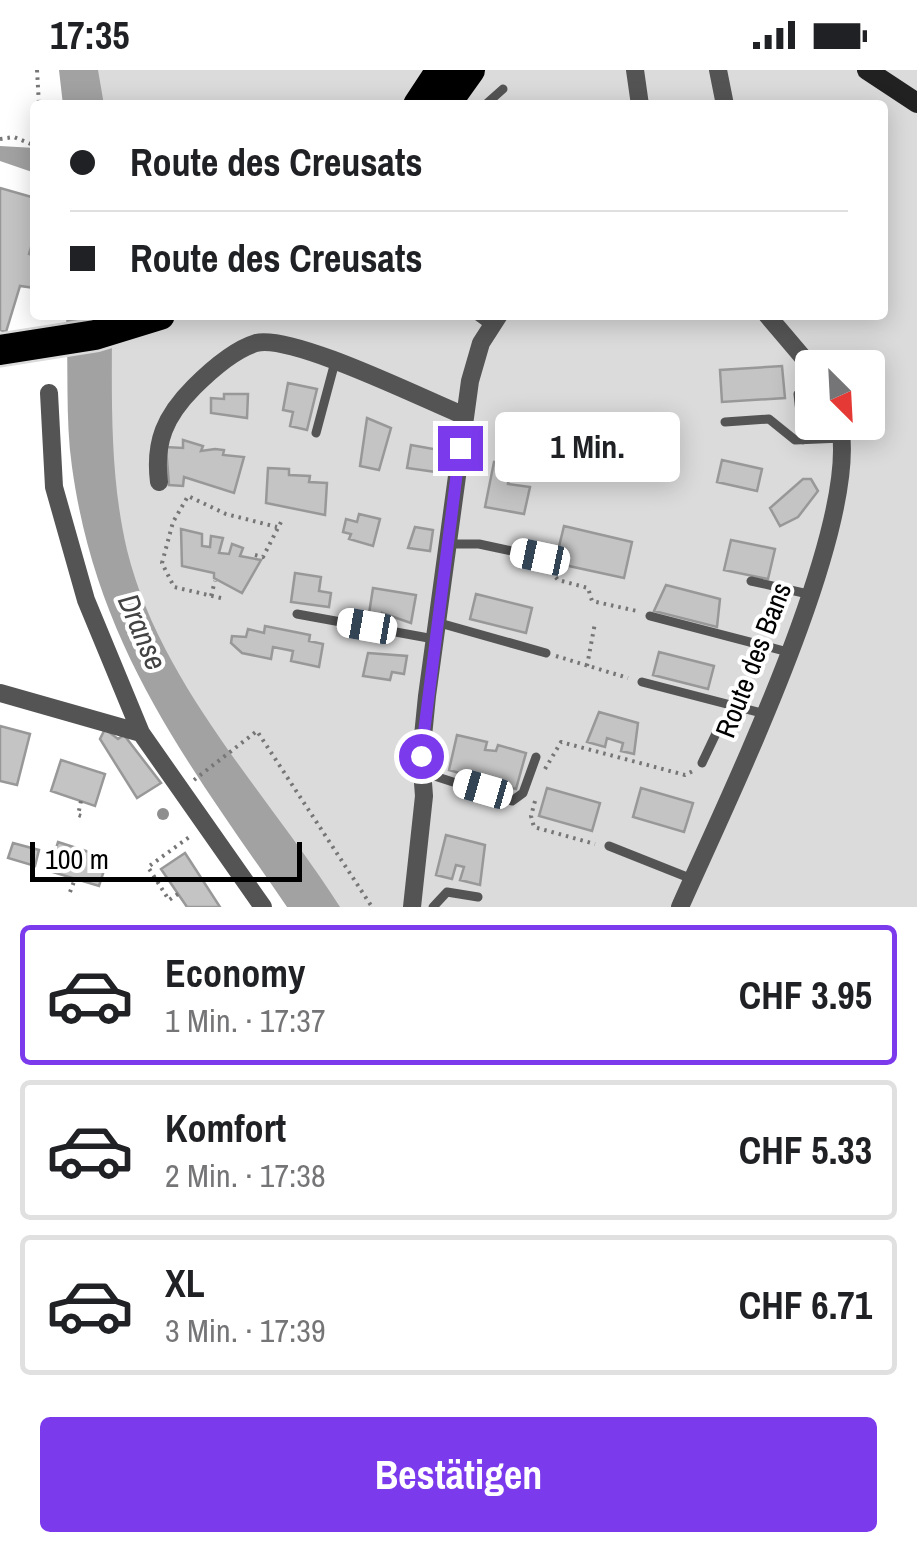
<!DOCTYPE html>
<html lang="de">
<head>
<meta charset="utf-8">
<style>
	:root { --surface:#fff; --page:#f6f6f6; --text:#202124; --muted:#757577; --line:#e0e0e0; --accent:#7c3aed }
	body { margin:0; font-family:"Archivo Narrow",sans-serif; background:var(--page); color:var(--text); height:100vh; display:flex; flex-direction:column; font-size:38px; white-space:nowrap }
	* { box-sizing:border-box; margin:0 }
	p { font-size:32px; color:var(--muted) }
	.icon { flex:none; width:55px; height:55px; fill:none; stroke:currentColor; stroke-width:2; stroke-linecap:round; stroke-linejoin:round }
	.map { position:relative; height:837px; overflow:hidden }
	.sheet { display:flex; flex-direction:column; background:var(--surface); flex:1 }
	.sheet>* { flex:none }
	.banner { position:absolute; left:30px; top:30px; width:858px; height:220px; border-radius:10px; box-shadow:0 5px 25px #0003; display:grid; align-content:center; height:220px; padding:0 40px; background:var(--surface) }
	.needle { width:65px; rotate:156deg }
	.fabs { position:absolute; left:795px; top:280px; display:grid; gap:20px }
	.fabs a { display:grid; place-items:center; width:90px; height:90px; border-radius:10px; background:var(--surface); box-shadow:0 5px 25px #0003; font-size:50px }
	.scale { position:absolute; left:30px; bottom:25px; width:272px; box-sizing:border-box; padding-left:10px; border:5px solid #000; border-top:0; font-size:28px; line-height:35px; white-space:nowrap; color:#000; -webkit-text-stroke:8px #fff; paint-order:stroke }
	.end { position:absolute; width:45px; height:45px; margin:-22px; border:12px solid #7c3aed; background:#fff; box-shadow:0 0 0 5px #fff }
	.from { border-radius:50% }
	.bubble { position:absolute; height:70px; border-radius:10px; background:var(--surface); box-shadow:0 5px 25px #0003; font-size:32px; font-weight:700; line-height:70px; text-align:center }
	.car { position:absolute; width:30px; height:60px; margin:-30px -15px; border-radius:12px; box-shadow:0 0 8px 2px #0007; background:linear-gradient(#fff 24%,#345 0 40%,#fff 0 76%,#345 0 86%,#fff 0) }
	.banner b { display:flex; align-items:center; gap:35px; height:95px; font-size:38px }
	.banner b+b { border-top:2px solid var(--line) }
	.banner i { width:25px; height:25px; background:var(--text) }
	ul { padding:18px 0 0; list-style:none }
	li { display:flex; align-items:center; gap:30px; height:140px; margin:0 20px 15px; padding:0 20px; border:5px solid var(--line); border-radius:10px }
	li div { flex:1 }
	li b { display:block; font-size:38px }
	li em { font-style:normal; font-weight:700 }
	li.current { border-color:var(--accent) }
	li>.icon { width:90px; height:90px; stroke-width:1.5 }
	.action { display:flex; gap:20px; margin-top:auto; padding:20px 40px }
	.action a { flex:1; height:115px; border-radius:10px; background:var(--accent); color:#fff; font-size:40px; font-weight:700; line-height:115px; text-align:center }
	.status { display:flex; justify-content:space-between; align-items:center; height:70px; padding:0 50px; background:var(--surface); direction:ltr }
	.status svg { height:28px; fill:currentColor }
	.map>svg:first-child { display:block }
</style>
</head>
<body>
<div class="status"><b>17:35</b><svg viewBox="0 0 49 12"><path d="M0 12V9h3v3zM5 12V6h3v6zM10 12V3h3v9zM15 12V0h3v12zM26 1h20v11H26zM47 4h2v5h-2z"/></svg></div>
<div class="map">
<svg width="917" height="837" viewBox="0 0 917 837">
	<rect width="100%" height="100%" fill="#fff"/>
	<path fill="#dbdbdb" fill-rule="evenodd" d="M80 0H917V837H313L137 553 81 245H882V35H80ZM812 298H868V352H812Z"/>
	<path fill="#a2a2a2" d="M59 0H98L104 35H63Z
		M0 76 35 78V103L0 91Z
		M66 245H112C112 323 109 404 127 480 160 614 267 723 340 837H287C188 693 97 577 72 397 65 348 69 295 66 245Z"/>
	<path fill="#c4c4c4" stroke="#989898" stroke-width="2.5" d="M0 118 35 128V165L29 184 35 186V218L20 216 6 262 0 260Z
		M782 296 785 328 722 332 720 300Z
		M288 313 317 319 307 360 290 356 293 342 283 340Z
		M224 324H248L247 348 211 343V328L224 329Z
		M367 348 391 358 379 400 360 396Z
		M183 370 203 376 201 381 215 379 224 380 223 385 244 387 234 423 184 407 183 416 169 415 166 377 183 378Z
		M411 375 439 380 436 402 407 398Z
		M722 390 762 399 757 421 717 412Z
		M494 392 512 396 508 414 530 417 524 444 485 437Z
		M268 398 289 399V405L310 406 309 412 327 413 325 445 266 433Z
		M803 409H811L818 421 798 447 780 456 770 438Z
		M359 444 380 449 373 476 349 469 351 464 343 462 346 449 357 452Z
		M564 456 632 472 624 508 555 493Z
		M415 457 433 460 430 481 408 478Z
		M181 459 202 464V476L210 477 211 466 223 468 219 483 229 484 232 474 243 478 240 486 261 490 242 523 214 508V503L182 496Z
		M731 470 775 479 768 509 724 500Z
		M295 503 321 507 319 521 331 523 329 537 291 532Z
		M666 515 720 529 717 557 654 541Z
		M373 518 416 525 411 553 382 543 381 552 368 550Z
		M476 524 532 538 526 563 470 549Z
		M265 556 310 565 309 571 323 574 319 597 291 591 293 581 273 577 271 589 242 583 231 573 232 566 246 567 248 559 264 563Z
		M659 582 714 596 708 619 653 605Z
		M368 583 407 586 404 604 392 602 390 610 363 606Z
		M599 642 638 653 634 684 621 681 623 673 607 668 605 677 587 672Z
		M0 656 30 664 17 715 0 711Z
		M105 659 118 669 124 665 161 713 137 728 100 669Z
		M457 665 487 672 485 680 496 681 498 675 526 683 516 719 449 700Z
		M61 690 105 704 95 736 51 721Z
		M547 718 600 733 592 761 539 746Z
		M641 718 693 733 684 762 633 747Z
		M446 765 485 775 480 815 460 810 464 797 456 795 452 809 436 805Z
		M58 772 108 788 99 816 49 801Z
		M13 773 39 780 35 796 8 788Z
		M185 783 220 837H187L161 799Z"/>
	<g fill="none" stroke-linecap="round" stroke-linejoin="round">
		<defs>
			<path id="highway" d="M418 35 441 0
				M445 35 470 0
				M0 280 95 265 160 245"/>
		</defs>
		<use href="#highway" stroke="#dbdbdb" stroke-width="35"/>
		<path stroke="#767676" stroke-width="4" stroke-dasharray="2.5 5" stroke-linecap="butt" d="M37 0 39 35
			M0 69 14 67 31 74 35 60
			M255 485 263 487 282 450
			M546 496 558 510 588 518 592 531 637 541
			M211 526 215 511
			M221 528 174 517 162 493 173 452 188 426 226 444 277 457
			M556 586 628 608
			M587 596 595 553
			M545 699 561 672 685 705 693 701
			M194 710 257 661 372 837
			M81 731 78 745 84 747
			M535 731 531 746 534 757 595 774
			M70 822 75 809
			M178 824 169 830 148 797 192 765"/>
		<path stroke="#545454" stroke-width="9" d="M485 35 503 19
			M476 245 491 256
			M798 324 803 370
			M725 352 769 349 795 370 842 368
			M316 363 335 292
			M447 474H479L540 487
			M751 511 808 524
			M297 544 434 569
			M650 546 788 582
			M436 552 546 583
			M642 612 765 644
			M702 693 721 653
			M422 702 512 731 523 723 536 687
			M609 776 692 809
			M433 837 447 822 478 827"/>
		<path stroke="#545454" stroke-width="18" d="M635 0 640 35
			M718 0 725 35
			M767 245 812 298
			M49 323 54 417 86 530 141 663
			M159 412C154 372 165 346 194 317 211 300 233 280 256 273 293 264 425 330 465 346
			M0 623 141 663 263 837
			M412 837 424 726 421 686 427 626 470 311 481 273 499 245
			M680 837C724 737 864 452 839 352"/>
		<path stroke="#212121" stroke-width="20" d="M867 0 917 33"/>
		<use href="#highway" stroke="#000" stroke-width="30"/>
	</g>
	<circle fill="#8e8e8e" cx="163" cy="744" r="6"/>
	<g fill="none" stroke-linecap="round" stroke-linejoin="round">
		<path stroke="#7c3aed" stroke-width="12" d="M421 686 460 378"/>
	</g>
	<g text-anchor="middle" stroke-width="8" stroke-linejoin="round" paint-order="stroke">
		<g font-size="28" fill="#000" stroke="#fff">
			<text transform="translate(753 590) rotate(-69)" y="10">Route des Bans</text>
		</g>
		<g font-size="30" font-style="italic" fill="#434343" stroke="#fff">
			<text transform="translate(142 562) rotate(67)" y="10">Dranse</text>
		</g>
	</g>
</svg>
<div class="fabs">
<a><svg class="needle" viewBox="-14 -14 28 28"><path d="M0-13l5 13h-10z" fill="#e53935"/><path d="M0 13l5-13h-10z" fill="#757577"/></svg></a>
</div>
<div class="scale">100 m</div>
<i class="end from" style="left:421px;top:686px"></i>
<i class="end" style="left:460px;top:378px"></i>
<div class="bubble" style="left:495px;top:342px;width:185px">1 Min.</div>
<i class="car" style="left:540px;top:487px;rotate:282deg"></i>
<i class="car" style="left:367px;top:556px;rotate:280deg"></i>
<i class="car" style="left:483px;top:719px;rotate:286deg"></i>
<div class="banner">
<b><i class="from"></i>Route des Creusats</b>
<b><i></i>Route des Creusats</b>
</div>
</div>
<section class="sheet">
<ul>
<li class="current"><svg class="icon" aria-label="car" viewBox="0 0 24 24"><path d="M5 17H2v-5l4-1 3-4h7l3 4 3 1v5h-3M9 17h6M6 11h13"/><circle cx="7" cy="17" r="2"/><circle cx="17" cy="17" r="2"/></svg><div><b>Economy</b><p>1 Min. · 17:37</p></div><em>CHF 3.95</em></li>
<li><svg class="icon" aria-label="car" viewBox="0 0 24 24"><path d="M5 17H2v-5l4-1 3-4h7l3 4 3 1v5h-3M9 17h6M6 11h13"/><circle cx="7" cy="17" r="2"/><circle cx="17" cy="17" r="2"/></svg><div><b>Komfort</b><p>2 Min. · 17:38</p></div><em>CHF 5.33</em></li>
<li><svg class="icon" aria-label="car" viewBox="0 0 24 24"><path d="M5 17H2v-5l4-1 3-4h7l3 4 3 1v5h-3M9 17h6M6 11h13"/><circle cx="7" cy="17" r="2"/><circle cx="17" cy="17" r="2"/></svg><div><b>XL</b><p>3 Min. · 17:39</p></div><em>CHF 6.71</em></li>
</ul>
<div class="action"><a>Bestätigen</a></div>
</section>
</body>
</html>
